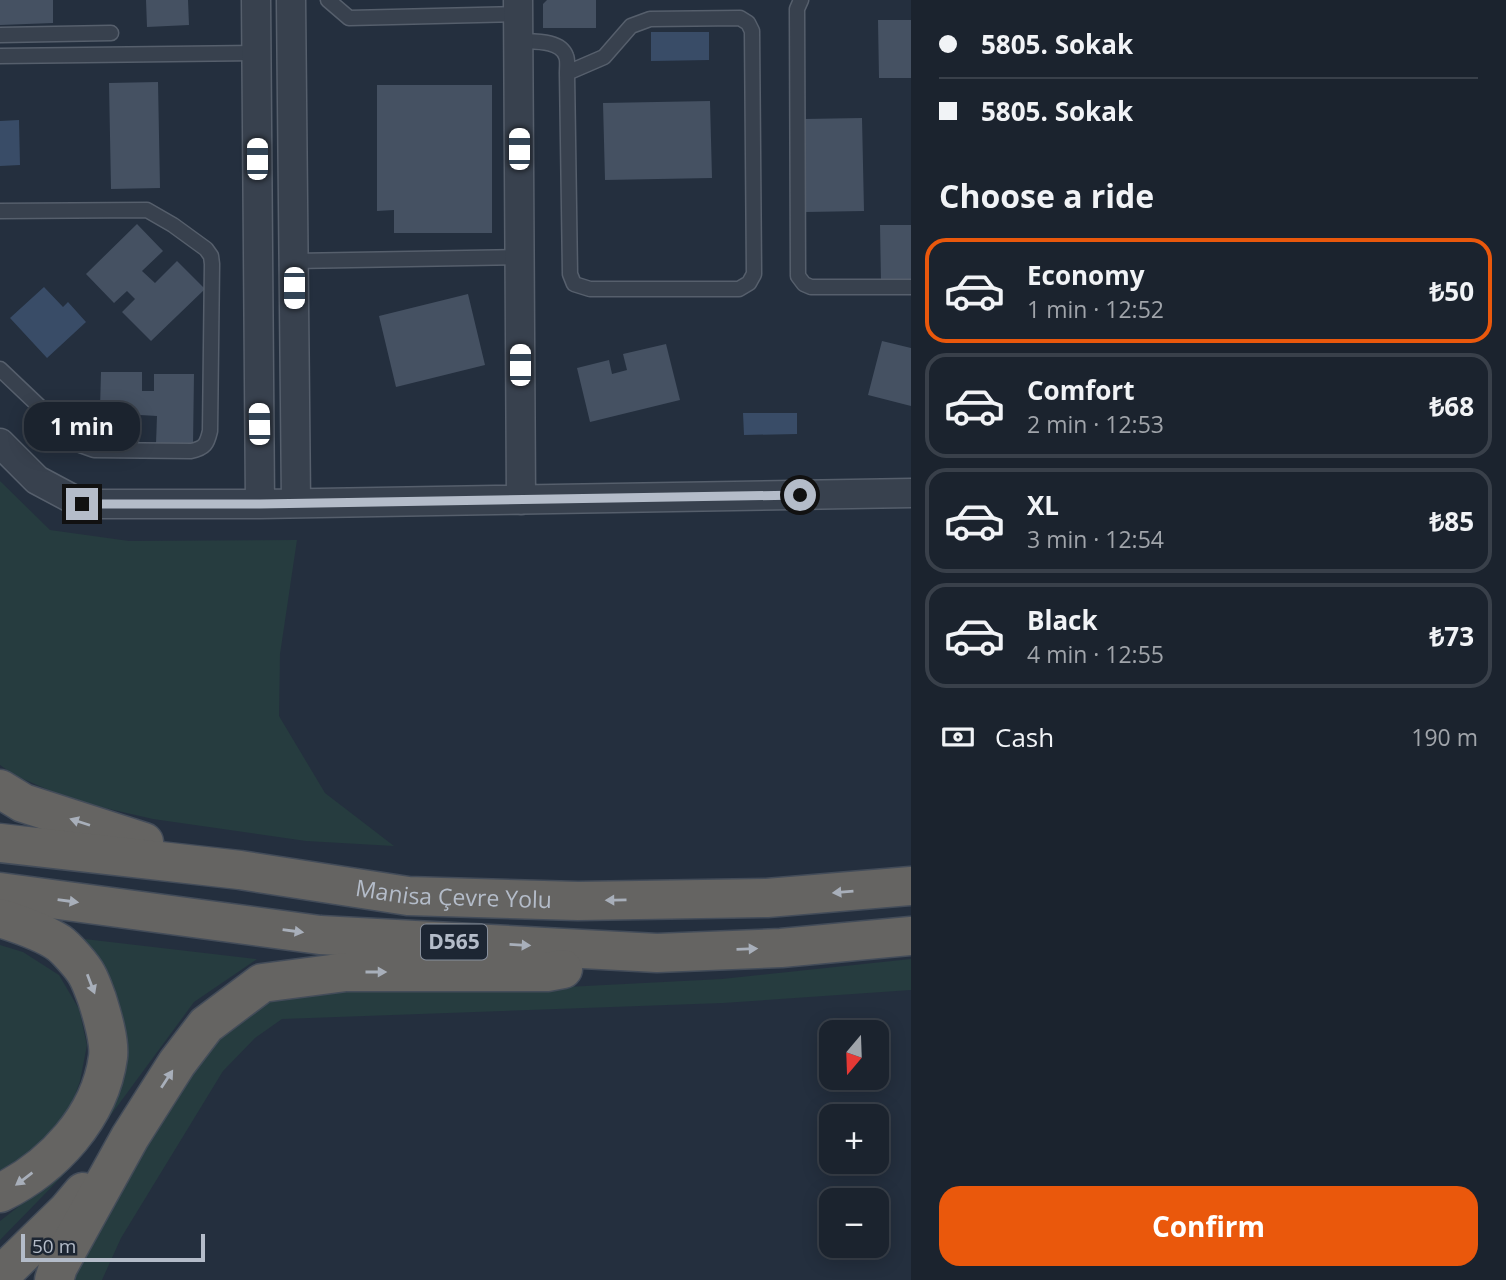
<!DOCTYPE html>
<html lang="en">
<head>
<meta charset="utf-8">
<style>
	:root { --surface:#1b232e; --page:#242b36; --text:#f1f3f6; --muted:#a0a4aa; --line:#39404a; --accent:#ea580c }
	body { margin:0; font-family:"Open Sans",sans-serif; background:var(--page); color:var(--text); height:100vh; display:flex; flex-direction:column; font-size:26px; white-space:nowrap }
	* { box-sizing:border-box; margin:0 }
	p { font-size:23px; color:var(--muted) }
	.icon { flex:none; width:38px; height:38px; fill:none; stroke:currentColor; stroke-width:2; stroke-linecap:round; stroke-linejoin:round }
	.map { position:relative; flex:1; overflow:hidden }
	.drawer { display:flex; flex-direction:column; background:var(--surface); width:595px }
	.drawer>* { flex:none }
	.banner { display:grid; align-content:center; height:154px; padding:0 28px; background:var(--surface) }
	.needle { width:46px; rotate:199deg }
	.controls { position:absolute; left:819px; top:1020px; display:grid; gap:14px }
	.controls a { display:grid; place-items:center; width:70px; height:70px; border-radius:14px; background:var(--surface); box-shadow:0 4px 18px #0003,0 0 0 2px var(--line); font-size:35px }
	.scale { position:absolute; left:21px; bottom:18px; width:184px; box-sizing:border-box; padding-left:7px; border:4px solid #b4bcc9; border-top:0; font-size:19px; line-height:24px; white-space:nowrap; color:#b4bcc9; -webkit-text-stroke:5px #1d2633; paint-order:stroke }
	.end { position:absolute; width:32px; height:32px; margin:-16px; border:9px solid #b4bcc9; background:#111; box-shadow:0 0 0 4px #111 }
	.from { border-radius:50% }
	.bubble { position:absolute; height:49px; border-radius:21px; background:var(--surface); box-shadow:0 4px 18px #0003,0 0 0 2px var(--line); font-size:23px; font-weight:700; line-height:49px; text-align:center }
	.car { position:absolute; width:21px; height:42px; margin:-21px -10px; border-radius:9px; box-shadow:0 0 5px 2px #0007; background:linear-gradient(#fff 24%,#345 0 40%,#fff 0 76%,#345 0 86%,#fff 0) }
	.banner b { display:flex; align-items:center; gap:24px; height:66px; font-size:26px }
	.banner b+b { border-top:2px solid var(--line) }
	.banner i { width:18px; height:18px; background:var(--text) }
	ul { padding:0; list-style:none }
	li { display:flex; align-items:center; gap:21px; height:105px; margin:0 14px 10px; padding:0 14px; border:4px solid var(--line); border-radius:21px }
	li div { flex:1 }
	li b { display:block; font-size:26px }
	li em { font-style:normal; font-weight:700 }
	li.on { border-color:var(--accent) }
	li>.icon { width:63px; height:63px; stroke-width:1.5 }
	h2 { padding:0 28px; font-size:32px; line-height:84px }
	.pay { display:flex; align-items:center; gap:18px; height:77px; padding:0 28px; font-size:26px }
	.pay p { margin-inline-start:auto }
	.button { display:flex; gap:14px; margin-top:auto; padding:14px 28px }
	.button a { flex:1; height:80px; border-radius:21px; background:var(--accent); color:#fff; font-size:28px; font-weight:700; line-height:80px; text-align:center }
	main { display:flex; flex:1; min-height:0 }
	.map>svg:first-child { display:block }
</style>
</head>
<body>
<main>
<div class="map">
<svg width="911" height="1280" viewBox="0 0 911 1280">
	<rect width="100%" height="100%" fill="#242f3e"/>
	<path fill="#263c3f" d="M0 481 50 530 129 541 297 540 280 654 279 716 325 793 394 846 306 841 153 819 74 801 14 775 0 765Z
		M76 938 257 959 194 1002 77 1161 0 1240V1221L77 1161 117 1085Z
		M0 945 23 952 59 975 79 1009 87 1045 80 1081 70 1110 47 1138 17 1164 0 1173Z
		M911 959V990L723 1003 282 1019 255 1038 223 1071 121 1238 102 1280H74L98 1226 208 1047 233 1020 285 991 527 989 722 979Z"/>
	<path fill="#394c67" d="M651 32H709V60L651 61Z
		M19 120 20 165 0 166V121Z
		M44 287 63 307 68 302 86 322 47 358 10 318Z
		M743 413H797V434L744 435Z"/>
	<path fill="#455162" d="M0 0H53V23L0 25Z
		M146 0H188L189 25 147 27Z
		M547 0H596V28H543V4Z
		M878 20H911V78H879Z
		M158 82 160 188 111 189 109 83Z
		M377 85H492V233H394V210L377 211Z
		M710 101 712 178 605 180 603 103Z
		M862 118 864 211 806 212 804 119Z
		M137 224 163 251 142 271 155 283 177 261 205 289 151 341 122 312 135 299 127 291 114 303 86 274Z
		M880 225H911V282H881Z
		M468 294 485 365 396 387 379 316Z
		M882 341 911 348V406L868 395Z
		M666 344 680 400 590 422 577 368 609 360 612 374 627 370 623 354Z
		M101 372H142V391H154V374H194L193 445 156 444 157 416 140 415 139 447 99 446Z"/>
	<g fill="none" stroke-linecap="round" stroke-linejoin="round">
		<defs>
			<path id="service" d="M328 0 349 18 518 14
				M801 0 797 9 798 276 804 284 811 287H911
				M0 35 111 33
				M518 41C532 42 560 39 566 56 568 60 567 68 567 73L570 274 574 284 590 289H739L749 283 754 274 752 31 748 23 740 18 650 19 631 26 604 57 567 73
				M0 56 256 53
				M0 211 147 210 173 225 206 249 211 256 212 264 210 431C207 444 205 448 191 451L94 450 80 445 0 369
				M294 261 519 257"/>
			<path id="minor" d="M256 0 260 504
				M291 0 296 503
				M518 0 521 500
				M0 443 37 480 82 504H260L911 493"/>
			<g id="trunk">
				<path d="M0 789 23 803 144 842"/>
				<path id="s1" d="M0 843 240 870 408 896 578 901 767 898 911 886"/>
				<path d="M0 892 320 935 657 953 781 948 911 936"/>
				<path d="M0 918C19 924 43 932 59 943 66 948 83 967 87 975 91 982 94 991 97 999 102 1015 110 1041 108 1057 100 1117 53 1167 0 1193"/>
				<path d="M0 1276 67 1211 83 1192"/>
				<path d="M54 1280 58 1267 130 1137 177 1063 206 1025 262 983 346 972H547L563 969"/>
			</g>
		</defs>
		<use href="#service" stroke="#565f6c" stroke-width="17"/>
		<use href="#minor" stroke="#565f6c" stroke-width="31"/>
		<use href="#trunk" stroke="#434c59" stroke-width="41"/>
		<use href="#service" stroke="#38414e" stroke-width="14"/>
		<use href="#minor" stroke="#38414e" stroke-width="28"/>
		<use href="#trunk" stroke="#656462" stroke-width="38"/>
	</g>
	<defs><path id="oneway-solid" d="M-6-.8H1V-3.2L6.5 0L1 3.2V.8H-6Z" transform="scale(1.75)"/></defs>
	<g fill="#a8afba">
		<use href="#oneway-solid" transform="translate(80 822) rotate(-162)"/>
		<use href="#oneway-solid" transform="translate(843 892) rotate(175)"/>
		<use href="#oneway-solid" transform="translate(616 900) rotate(179)"/>
		<use href="#oneway-solid" transform="translate(68 901) rotate(8)"/>
		<use href="#oneway-solid" transform="translate(293 931) rotate(8)"/>
		<use href="#oneway-solid" transform="translate(520 945) rotate(3)"/>
		<use href="#oneway-solid" transform="translate(747 949) rotate(-2)"/>
		<use href="#oneway-solid" transform="translate(376 972)"/>
		<use href="#oneway-solid" transform="translate(91 984) rotate(69)"/>
		<use href="#oneway-solid" transform="translate(167 1079) rotate(-57)"/>
		<use href="#oneway-solid" transform="translate(24 1179) rotate(143)"/>
	</g>
	<g fill="none" stroke-linecap="round" stroke-linejoin="round">
		<path stroke="#b4bcc9" stroke-width="9" d="M82 504H260L800 495"/>
	</g>
	<g text-anchor="middle" stroke-width="5" stroke-linejoin="round" paint-order="stroke">
		<rect fill="#1d2633" stroke="#878f9c" stroke-width="2" x="421" y="924.5" width="66" height="35" rx="5"/>
		<g font-size="21" font-weight="bold" fill="#b4bcc9">
			<text x="454" y="949">D565</text>
		</g>
		<g font-size="23" fill="#b4bcc9" stroke="#1d2633">
			<text dy="8" stroke="none"><textPath href="#s1" startOffset="457">Manisa Çevre Yolu</textPath></text>
		</g>
	</g>
</svg>
<div class="controls">
<a><svg class="needle" viewBox="-14 -14 28 28"><path d="M0-13l5 13h-10z" fill="#e53935"/><path d="M0 13l5-13h-10z" fill="#a0a4aa"/></svg></a>
<a>+</a>
<a>−</a>
</div>
<div class="scale">50 m</div>
<i class="end from" style="left:800px;top:495px"></i>
<i class="end" style="left:82px;top:504px"></i>
<div class="bubble" style="left:24px;top:402px;width:116px">1 min</div>
<i class="car" style="left:519px;top:149px;rotate:0deg"></i>
<i class="car" style="left:257px;top:159px;rotate:0deg"></i>
<i class="car" style="left:294px;top:288px;rotate:180deg"></i>
<i class="car" style="left:520px;top:365px;rotate:0deg"></i>
<i class="car" style="left:259px;top:424px;rotate:359deg"></i>
</div>
<section class="drawer">
<div class="banner">
<b><i class="from"></i>5805. Sokak</b>
<b><i></i>5805. Sokak</b>
</div>
<h2>Choose a ride</h2>
<ul>
<li class="on"><svg class="icon" aria-label="car" viewBox="0 0 24 24"><path d="M5 17H2v-5l4-1 3-4h7l3 4 3 1v5h-3M9 17h6M6 11h13"/><circle cx="7" cy="17" r="2"/><circle cx="17" cy="17" r="2"/></svg><div><b>Economy</b><p>1 min · 12:52</p></div><em>₺50</em></li>
<li><svg class="icon" aria-label="car" viewBox="0 0 24 24"><path d="M5 17H2v-5l4-1 3-4h7l3 4 3 1v5h-3M9 17h6M6 11h13"/><circle cx="7" cy="17" r="2"/><circle cx="17" cy="17" r="2"/></svg><div><b>Comfort</b><p>2 min · 12:53</p></div><em>₺68</em></li>
<li><svg class="icon" aria-label="car" viewBox="0 0 24 24"><path d="M5 17H2v-5l4-1 3-4h7l3 4 3 1v5h-3M9 17h6M6 11h13"/><circle cx="7" cy="17" r="2"/><circle cx="17" cy="17" r="2"/></svg><div><b>XL</b><p>3 min · 12:54</p></div><em>₺85</em></li>
<li><svg class="icon" aria-label="car" viewBox="0 0 24 24"><path d="M5 17H2v-5l4-1 3-4h7l3 4 3 1v5h-3M9 17h6M6 11h13"/><circle cx="7" cy="17" r="2"/><circle cx="17" cy="17" r="2"/></svg><div><b>Black</b><p>4 min · 12:55</p></div><em>₺73</em></li>
</ul>
<div class="pay"><svg class="icon" aria-label="cash" viewBox="0 0 24 24"><path d="M3 7h18v10H3z"/><circle cx="12" cy="12" r="2"/></svg>Cash<p>190 m</p></div>
<div class="button"><a>Confirm</a></div>
</section>
</main>
</body>
</html>
